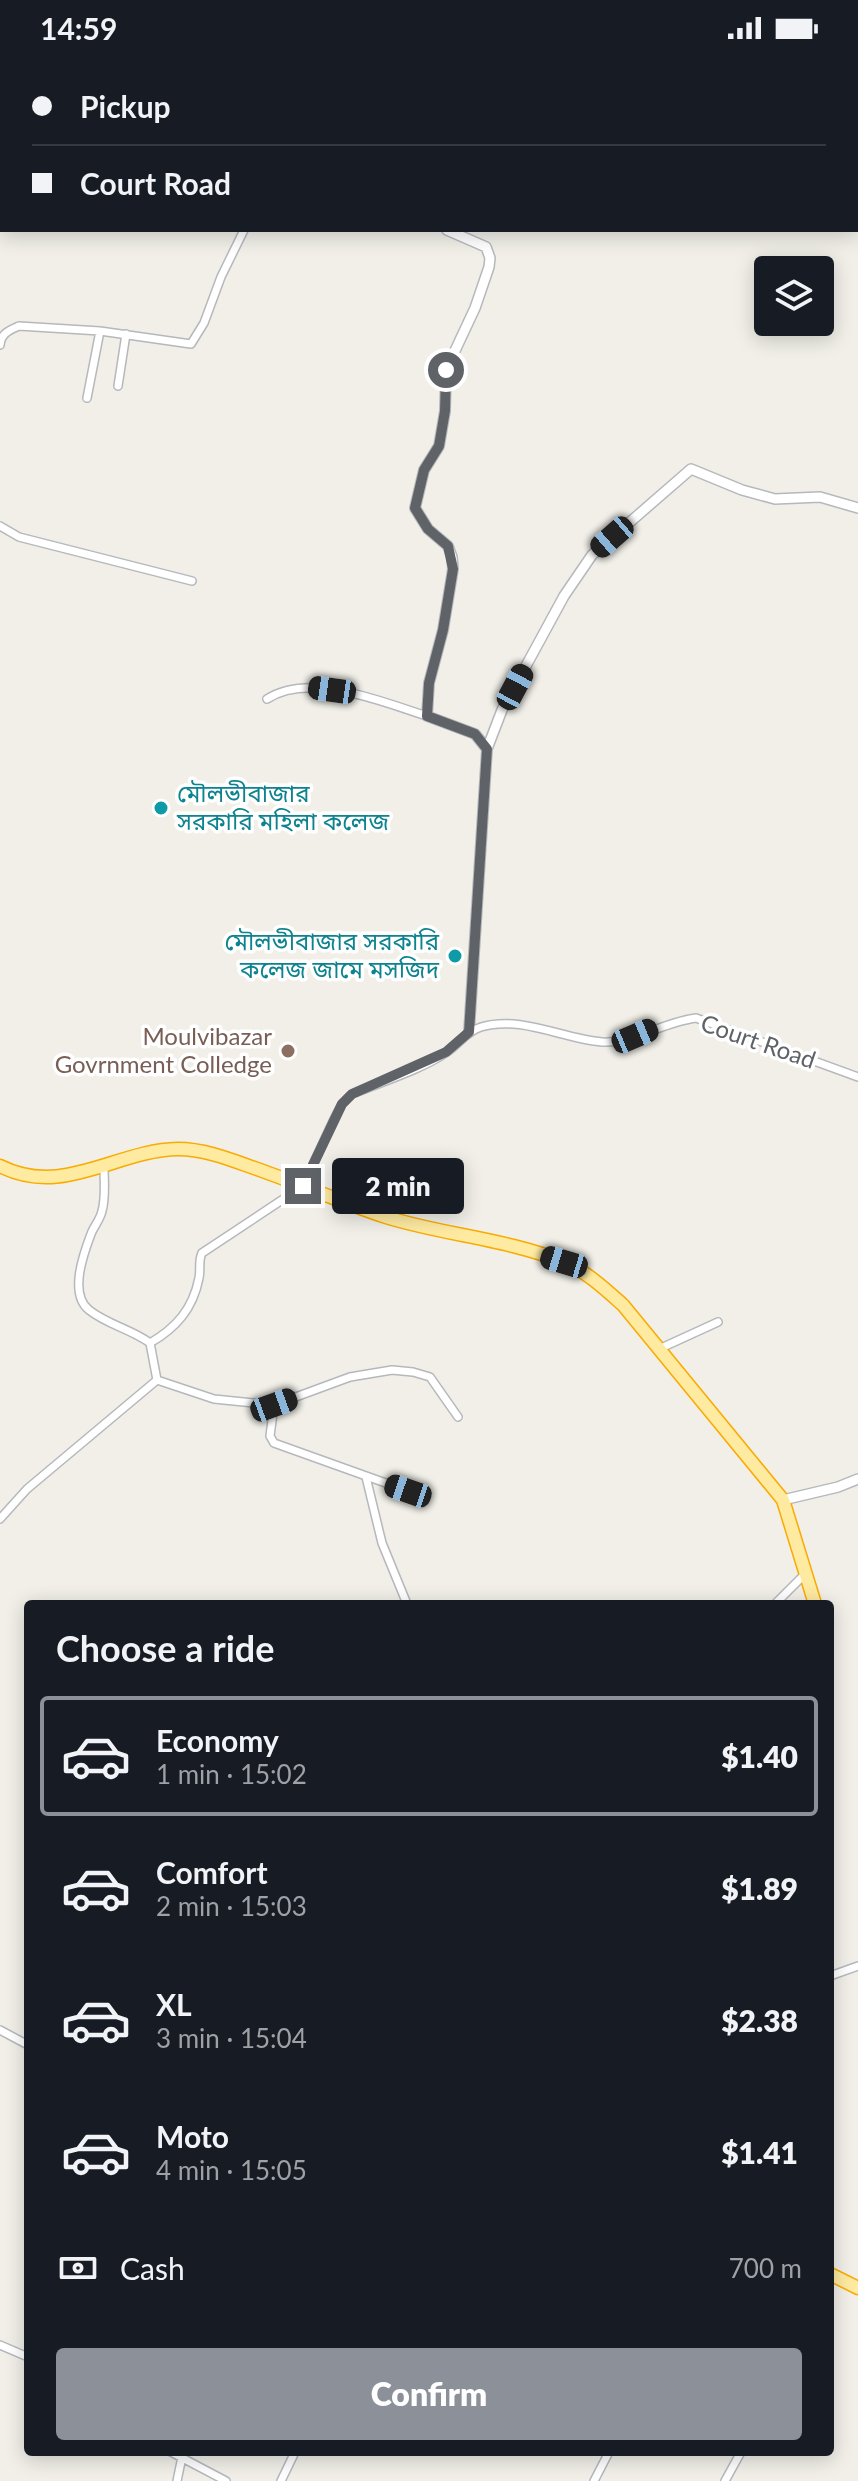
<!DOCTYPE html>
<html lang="en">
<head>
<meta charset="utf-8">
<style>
	:root { --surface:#171b24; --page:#20242c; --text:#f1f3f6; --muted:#9ea1a6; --line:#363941; --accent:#8c9099 }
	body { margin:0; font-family:Lato,"Noto Sans Bengali",sans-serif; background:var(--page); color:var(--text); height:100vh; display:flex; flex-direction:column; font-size:30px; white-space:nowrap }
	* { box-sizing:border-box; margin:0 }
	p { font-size:26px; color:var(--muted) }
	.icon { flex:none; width:44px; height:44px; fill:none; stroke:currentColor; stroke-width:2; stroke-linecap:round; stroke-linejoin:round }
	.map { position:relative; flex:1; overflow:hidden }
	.details { position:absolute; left:24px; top:1544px; width:810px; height:856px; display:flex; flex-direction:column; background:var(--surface); border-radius:8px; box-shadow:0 4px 20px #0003 }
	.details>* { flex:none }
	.banner { position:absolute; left:0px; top:0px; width:858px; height:176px; box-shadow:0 4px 20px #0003; display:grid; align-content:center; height:176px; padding:0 32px; background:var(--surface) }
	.fabs { position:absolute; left:754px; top:200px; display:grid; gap:16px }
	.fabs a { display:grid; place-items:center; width:80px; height:80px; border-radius:8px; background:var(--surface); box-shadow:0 4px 20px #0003; font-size:40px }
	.end { position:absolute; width:36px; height:36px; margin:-18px; border:10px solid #5f6368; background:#fff; box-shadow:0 0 0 4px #fff }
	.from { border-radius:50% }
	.bubble { position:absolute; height:56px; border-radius:8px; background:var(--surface); box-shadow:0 4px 20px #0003; font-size:26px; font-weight:800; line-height:56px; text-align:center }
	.car { position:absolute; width:24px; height:48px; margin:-24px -12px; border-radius:10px; box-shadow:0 0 6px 2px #0007; background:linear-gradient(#222 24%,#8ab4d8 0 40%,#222 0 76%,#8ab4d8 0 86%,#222 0) }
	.banner b { display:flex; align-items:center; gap:28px; height:76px; font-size:30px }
	.banner b+b { border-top:2px solid var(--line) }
	.banner i { width:20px; height:20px; background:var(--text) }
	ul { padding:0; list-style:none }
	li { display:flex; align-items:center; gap:24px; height:120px; margin:0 16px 12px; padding:0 16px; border:4px solid transparent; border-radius:8px }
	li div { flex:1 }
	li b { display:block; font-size:30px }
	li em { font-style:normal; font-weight:800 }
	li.on { border-color:var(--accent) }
	li>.icon { width:72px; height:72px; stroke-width:1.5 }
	h2 { padding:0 32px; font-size:36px; line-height:96px }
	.pay { display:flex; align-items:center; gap:20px; height:88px; padding:0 32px; font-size:30px }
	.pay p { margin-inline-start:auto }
	.primary-button { display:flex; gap:16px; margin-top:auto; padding:16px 32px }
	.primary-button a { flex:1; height:92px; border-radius:8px; background:var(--accent); color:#fff; font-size:32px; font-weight:800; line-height:92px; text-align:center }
	.status { display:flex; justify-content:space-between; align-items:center; height:56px; padding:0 40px; background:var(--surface); direction:ltr }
	.status svg { height:22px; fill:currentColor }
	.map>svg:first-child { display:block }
</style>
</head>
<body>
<div class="status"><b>14:59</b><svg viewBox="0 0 49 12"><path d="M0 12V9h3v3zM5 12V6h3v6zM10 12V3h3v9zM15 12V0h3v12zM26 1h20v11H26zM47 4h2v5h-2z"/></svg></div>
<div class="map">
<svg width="858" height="2425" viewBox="0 0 858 2425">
	<rect width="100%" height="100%" fill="#f1efe8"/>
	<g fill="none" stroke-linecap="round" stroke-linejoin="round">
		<defs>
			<path id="minor" d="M6 0V2
				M407 2 409 0
				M0 289C1 277 10 274 19 270L100 275 191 288 204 267 221 221 244 174
				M118 330 126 278
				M87 342 100 275
				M0 470 19 481 192 525
				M267 643C310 615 382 646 427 660
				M104 1111C104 1126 106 1141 102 1155 100 1164 94 1170 91 1178 83 1199 69 1238 89 1254 108 1269 131 1273 150 1287L157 1324
				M150 1287C176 1272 193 1253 199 1222 201 1213 198 1205 202 1197L303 1130 334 1063 342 1048 352 1038C381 1026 421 1014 447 996 459 988 467 975 481 971 521 959 563 983 602 986 632 988 663 966 696 962L858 1021
				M659 1293 718 1266
				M274 1349 270 1380 274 1387 408 1435
				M366 1421 382 1487 407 1548
				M0 1463 27 1433 157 1324 214 1343 274 1349 350 1321 392 1314 413 1316 430 1321 458 1361
				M775 1548 806 1517
				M830 1920 858 1910
				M0 1974 28 1989
				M0 2289 28 2301
				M171 2396 226 2425
				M177 2425 183 2396
				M281 2425 295 2396
				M594 2425 609 2396
				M725 2425 741 2396"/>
			<path id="tertiary" d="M447 174 486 191 490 202 489 211 475 252 446 314 445 355 439 390 424 414 415 452 428 473 448 490 452 501 453 513 443 574 429 627 427 660 475 678 487 693
				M469 976 487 693 502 654 564 540 592 499 691 413 742 434 775 443 820 441 858 452
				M783 1444 838 1431 858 1423"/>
			<path id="trunk" d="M0 1110C63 1142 116 1094 178 1093 206 1093 234 1105 260 1114 302 1129 344 1147 386 1161 444 1179 507 1183 564 1206 587 1216 604 1232 623 1249L783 1444 815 1548
				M830 2218 858 2232"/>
		</defs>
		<use href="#minor" stroke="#b5b8bc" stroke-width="10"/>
		<use href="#tertiary" stroke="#b5b8bc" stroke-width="12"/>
		<use href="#trunk" stroke="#f9ab00" stroke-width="15"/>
		<use href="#minor" stroke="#fff" stroke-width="7"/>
		<use href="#tertiary" stroke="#fff" stroke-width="9"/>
		<use href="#trunk" stroke="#feeaa1" stroke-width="12"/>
	</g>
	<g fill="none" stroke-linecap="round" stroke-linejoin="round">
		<path stroke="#5f6368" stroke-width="10" d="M303 1130 342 1048 352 1038 446 996 469 976 487 693 475 678 427 660 429 627 443 574 453 513 448 490 428 473 415 452 424 414 439 390 445 355 446 314"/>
	</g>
	<g fill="#0f9aa8" stroke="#fff" stroke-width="3">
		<circle cx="161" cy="752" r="8"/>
		<circle cx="455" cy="900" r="8"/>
	</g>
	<circle fill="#8d6e63" stroke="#fff" stroke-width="3" cx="288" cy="995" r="8"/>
	<g text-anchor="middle" stroke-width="7" stroke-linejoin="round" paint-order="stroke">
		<g font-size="24" fill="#0d838f" stroke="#fff" text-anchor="start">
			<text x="177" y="746">মৌলভীবাজার<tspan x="177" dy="28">সরকারি মহিলা কলেজ</tspan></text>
			<text x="439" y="894" text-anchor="end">মৌলভীবাজার সরকারি<tspan x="439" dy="28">কলেজ জামে মসজিদ</tspan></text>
		</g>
		<g font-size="24" fill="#785e54" stroke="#fff" text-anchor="end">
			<text x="272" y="989">Moulvibazar<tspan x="272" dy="28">Govrnment Colledge</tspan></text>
		</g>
		<g font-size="24" fill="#5f6368" stroke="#fff">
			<text transform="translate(758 986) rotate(19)" y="8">Court Road</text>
		</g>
	</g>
</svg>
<div class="fabs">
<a><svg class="icon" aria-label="layers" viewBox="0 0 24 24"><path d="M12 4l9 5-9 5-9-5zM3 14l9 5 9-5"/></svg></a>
</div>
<i class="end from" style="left:446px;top:314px"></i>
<i class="end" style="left:303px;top:1130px"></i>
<div class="bubble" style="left:332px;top:1102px;width:132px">2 min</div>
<i class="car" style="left:612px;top:481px;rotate:229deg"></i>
<i class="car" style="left:515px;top:631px;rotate:28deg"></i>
<i class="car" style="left:332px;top:634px;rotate:278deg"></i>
<i class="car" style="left:635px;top:980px;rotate:67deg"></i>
<i class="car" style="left:564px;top:1206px;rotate:287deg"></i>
<i class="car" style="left:274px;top:1349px;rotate:70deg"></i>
<i class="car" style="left:408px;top:1435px;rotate:289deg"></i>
<div class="banner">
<b><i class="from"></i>Pickup</b>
<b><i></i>Court Road</b>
</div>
<section class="details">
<h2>Choose a ride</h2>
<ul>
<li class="on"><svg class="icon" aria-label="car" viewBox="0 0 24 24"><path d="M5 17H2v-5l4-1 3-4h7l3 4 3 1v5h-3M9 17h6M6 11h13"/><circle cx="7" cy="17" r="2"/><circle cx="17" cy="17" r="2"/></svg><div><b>Economy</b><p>1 min · 15:02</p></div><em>$1.40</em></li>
<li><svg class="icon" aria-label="car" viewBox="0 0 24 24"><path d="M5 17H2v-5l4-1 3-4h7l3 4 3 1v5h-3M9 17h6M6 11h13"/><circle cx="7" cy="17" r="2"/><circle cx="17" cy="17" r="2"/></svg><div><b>Comfort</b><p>2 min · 15:03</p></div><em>$1.89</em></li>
<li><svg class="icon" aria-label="car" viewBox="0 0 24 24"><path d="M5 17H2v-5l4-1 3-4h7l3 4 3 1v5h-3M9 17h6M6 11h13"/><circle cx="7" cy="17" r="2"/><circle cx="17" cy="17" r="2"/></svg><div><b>XL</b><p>3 min · 15:04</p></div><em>$2.38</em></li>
<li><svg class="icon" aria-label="car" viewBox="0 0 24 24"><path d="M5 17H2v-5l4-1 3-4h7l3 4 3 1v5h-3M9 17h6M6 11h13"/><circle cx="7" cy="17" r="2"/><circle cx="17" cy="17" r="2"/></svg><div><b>Moto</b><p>4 min · 15:05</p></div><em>$1.41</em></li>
</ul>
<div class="pay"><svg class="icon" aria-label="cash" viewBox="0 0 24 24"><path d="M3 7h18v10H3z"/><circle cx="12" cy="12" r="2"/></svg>Cash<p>700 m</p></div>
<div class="primary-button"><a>Confirm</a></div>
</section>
</div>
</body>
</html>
